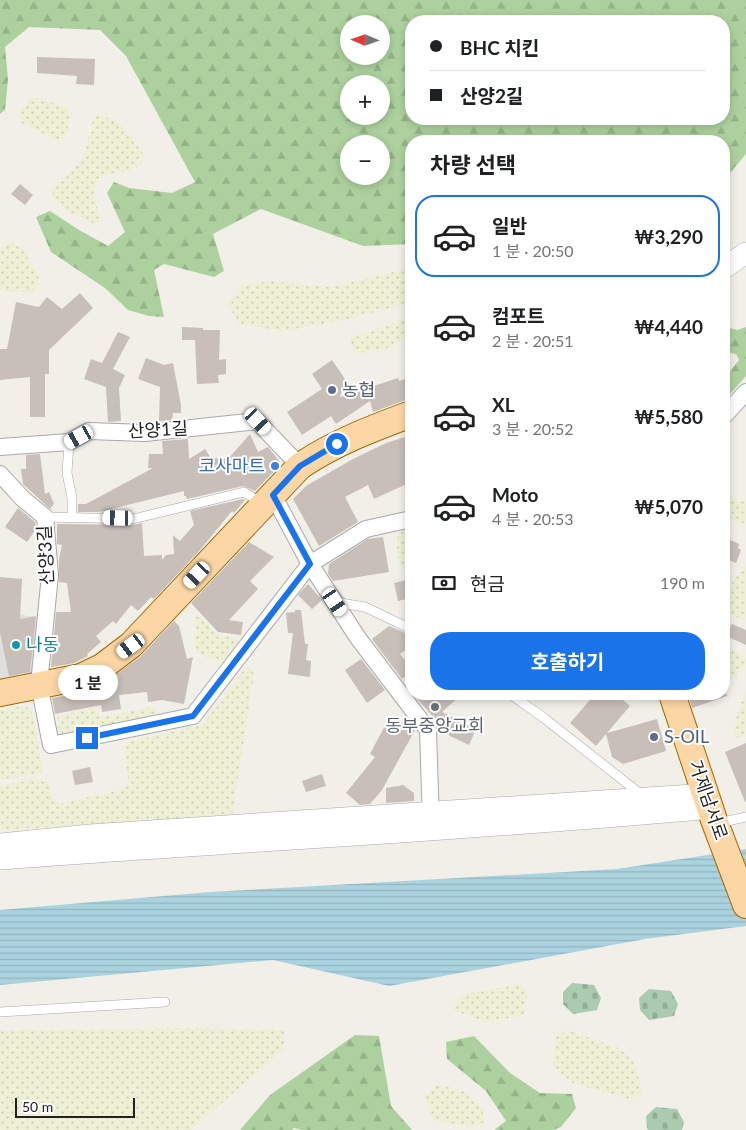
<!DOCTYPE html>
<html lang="ko">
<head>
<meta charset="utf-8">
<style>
	:root { --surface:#fff; --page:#f6f6f6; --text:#202124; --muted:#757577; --line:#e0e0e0; --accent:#1a73e8 }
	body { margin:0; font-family:Lato,"Noto Sans KR",sans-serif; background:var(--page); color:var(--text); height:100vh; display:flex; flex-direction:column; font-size:19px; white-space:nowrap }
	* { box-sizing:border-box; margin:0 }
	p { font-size:16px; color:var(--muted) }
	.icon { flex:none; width:28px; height:28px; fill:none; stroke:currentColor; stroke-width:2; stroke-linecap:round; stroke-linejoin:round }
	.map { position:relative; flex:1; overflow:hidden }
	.drawer { position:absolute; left:405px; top:135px; width:325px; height:565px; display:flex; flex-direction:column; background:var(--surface); border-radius:20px; box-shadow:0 2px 8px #0003 }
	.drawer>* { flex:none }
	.banner { position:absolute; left:405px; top:15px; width:325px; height:110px; border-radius:20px; box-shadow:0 2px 8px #0003; display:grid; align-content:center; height:110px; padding:0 25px; background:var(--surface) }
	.needle { width:32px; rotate:272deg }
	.tools { position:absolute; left:340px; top:15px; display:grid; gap:10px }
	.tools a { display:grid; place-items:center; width:50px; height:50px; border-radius:50%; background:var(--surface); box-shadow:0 2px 8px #0003; font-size:25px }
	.scale { position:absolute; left:15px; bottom:12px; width:120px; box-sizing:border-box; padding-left:5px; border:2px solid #222; border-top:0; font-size:14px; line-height:18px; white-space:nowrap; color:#222; -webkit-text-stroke:4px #fff; paint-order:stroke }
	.end { position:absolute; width:22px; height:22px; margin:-11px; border:6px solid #1a73e8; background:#fff; box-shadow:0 0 0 2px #fff }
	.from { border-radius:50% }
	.bubble { position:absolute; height:35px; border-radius:18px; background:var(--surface); box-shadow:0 2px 8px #0003; font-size:16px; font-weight:700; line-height:35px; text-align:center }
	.car { position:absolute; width:15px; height:30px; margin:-15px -8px; border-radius:6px; box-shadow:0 0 4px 1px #0007; background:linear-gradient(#fff 24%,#345 0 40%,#fff 0 76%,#345 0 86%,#fff 0) }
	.banner b { display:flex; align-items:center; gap:18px; height:48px; font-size:19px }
	.banner b+b { border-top:1px solid var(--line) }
	.banner i { width:12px; height:12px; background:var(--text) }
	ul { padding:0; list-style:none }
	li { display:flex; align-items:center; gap:15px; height:82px; margin:0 10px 8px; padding:0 15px; border:2px solid transparent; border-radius:20px }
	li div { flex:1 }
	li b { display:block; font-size:19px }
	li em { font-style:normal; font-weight:700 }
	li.current { border-color:var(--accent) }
	li>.icon { width:45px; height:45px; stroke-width:1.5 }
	h2 { padding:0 25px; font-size:22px; line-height:60px }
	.pay { display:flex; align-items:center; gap:12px; height:55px; padding:0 25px; font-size:19px }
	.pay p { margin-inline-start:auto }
	.action { display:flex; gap:10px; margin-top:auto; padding:10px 25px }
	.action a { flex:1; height:58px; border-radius:20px; background:var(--accent); color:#fff; font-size:20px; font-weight:700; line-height:58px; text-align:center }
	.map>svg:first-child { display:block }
</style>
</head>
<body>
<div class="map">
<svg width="746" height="1130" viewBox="0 0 746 1130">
	<defs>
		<pattern id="farmland-dots" width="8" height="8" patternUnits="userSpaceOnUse" patternTransform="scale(1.25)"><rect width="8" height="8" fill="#eef0d5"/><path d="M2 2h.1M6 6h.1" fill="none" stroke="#ccceb7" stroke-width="1.8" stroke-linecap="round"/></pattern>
		<pattern id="forest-firs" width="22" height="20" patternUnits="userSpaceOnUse" patternTransform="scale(1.25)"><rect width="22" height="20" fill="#add19e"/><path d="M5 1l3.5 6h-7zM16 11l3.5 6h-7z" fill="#95b388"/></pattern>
		<pattern id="cemetery-stones" width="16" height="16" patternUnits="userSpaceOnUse" patternTransform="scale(1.25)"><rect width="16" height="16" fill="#aacbaf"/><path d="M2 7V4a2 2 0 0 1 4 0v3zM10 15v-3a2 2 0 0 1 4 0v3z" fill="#92ae96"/></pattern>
		<pattern id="water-rules" width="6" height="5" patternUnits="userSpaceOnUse" patternTransform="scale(1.25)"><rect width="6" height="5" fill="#aad3df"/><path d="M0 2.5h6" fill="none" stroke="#92b5bf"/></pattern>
	</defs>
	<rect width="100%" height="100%" fill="#f2efe9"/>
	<path fill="#e0dfdf" d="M0 611 34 617 41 653 38 673 0 683Z"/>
	<path fill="url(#farmland-dots)" d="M29 98H37L65 106 71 114 66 137 59 141 21 123 18 114Z
		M98 115 116 120 130 135 144 155 141 166 123 172 106 174 97 180 94 198 102 220 94 224 66 210 52 196 54 187 82 161 93 120Z
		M13 243 24 250 39 277 35 292H6L0 290V247Z
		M411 268V302L349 319 283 331 239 324 227 303 240 286 269 281 330 287Z
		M411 317V336L384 350 356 353 349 338Z
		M729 497 746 501V524L724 517V499Z
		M407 527H411V573L404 569 396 554 398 533Z
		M746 564V621L724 611V594Z
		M196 617H201L215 634 236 638 239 641 225 661H220L197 653 194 645Z
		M729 648 746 658V663L735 680 724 671V653Z
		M250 667 254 674 233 812 226 818 0 830V785L39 779 48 782 52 800 62 803 121 790 129 784 123 747 128 742 203 724 243 671Z
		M746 688V732L742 738 734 737 736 718Z
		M24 706 31 709 43 770 41 774 0 780V710Z
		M152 707 156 708 157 713 155 715 62 734 58 732 57 719 58 716 94 708 98 710 101 717Z
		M520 984 528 993 524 1015 487 1023 453 1010 460 995Z
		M182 1028 284 1030V1049L191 1130H0V1031Z
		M567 1030 621 1049 636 1065 642 1094 629 1099 572 1083 553 1067 555 1038Z
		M438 1085 464 1091 482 1108 484 1122 474 1128 433 1120 425 1096Z"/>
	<path fill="url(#forest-firs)" fill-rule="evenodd" d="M0 0H746V154L724 180V141H411V244L363 246 261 209 213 234 224 271 214 277 164 264 154 270 164 317 149 316 128 310 105 288 51 252 36 217 50 211 79 230 108 246 125 232 107 193 114 182 129 188 172 193 195 182 126 56 100 30 29 27 5 47 8 79 5 110 0 114ZM411 21H724V119H411ZM349 24H381V56H349ZM349 84H381V116H349ZM349 144H381V176H349Z
		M726 327 737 330 746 327V376L724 401V379L739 360 736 354 725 352 724 350V331Z
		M355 1035 379 1036 391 1106 412 1130H302L294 1128 292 1130H240L270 1095Z
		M474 1036 510 1073 540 1093 572 1094 576 1108 561 1127 553 1130H494L506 1121 486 1091 447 1059 446 1042Z"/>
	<path fill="url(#cemetery-stones)" d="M572 983 594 985 601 998 597 1010 573 1014 563 1004V992Z
		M649 989 671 991 678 1004 674 1016 649 1020 640 1010 639 998Z
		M656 1107 677 1109 684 1122 682 1130H648L647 1128 646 1116Z"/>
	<path fill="url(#water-rules)" d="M746 849V926L645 939 389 986 273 960 0 985V910L210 892 617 869Z"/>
	<path fill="#c7bfb8" d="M37 57 95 59 94 85 76 84 77 76 37 73Z
		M20 184 33 195 25 205 11 194Z
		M80 293 93 308 49 350V374H45V417H30V377L0 380V349H7L16 302 39 307 47 297 62 309Z
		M182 327 203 328V330H220L219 360 226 359V374L218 375 219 383 197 384 195 340H182Z
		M118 332 130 337 113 369 125 375 119 388 121 421 108 422 106 387 84 379 91 359 102 363Z
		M146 358 164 365 173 363 181 405V413H173L172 420 159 421 160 387 138 379Z
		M332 360 345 379 340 397 398 378 399 381 411 377V398L373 412 370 401 336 424 331 416 302 435 287 412 322 389 312 374Z
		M250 434 258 452 268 447 280 462V465L255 491 243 486 187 499 186 496H184V491L99 512H78V504H86L153 468H148L149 454H163L162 441 188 439 189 459 205 449 211 458 228 459Z
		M411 435V482L374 499 368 485 345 497 358 522 319 546 293 499 306 486 353 459 386 443Z
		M40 454 45 494 49 492 54 504 50 509 23 484 21 469H26V455Z
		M243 499 245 500 234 513 232 511 200 550 154 599 151 597 138 611 131 605 116 624 113 621 96 636 101 642 87 654 88 656 74 663 51 667 56 612H71L67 583 59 582V559L62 545 57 544V524L133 525 142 523 144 556 162 555V560L166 555 174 554 173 535 180 541 194 525 190 511Z
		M18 508 35 522 36 529 27 542 5 527Z
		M383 537 389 572 333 581 328 574 329 564 368 539Z
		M724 537 739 544 738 548 741 550 736 563 724 558Z
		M249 542 274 557 250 581 258 589 229 620 243 622 241 635 218 632 191 603Z
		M0 577 22 579 20 619 36 616 30 672 9 676 0 632Z
		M406 580 411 598 398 601 394 583Z
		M308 584 322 600 312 609 298 595Z
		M295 610H301L305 644H308L306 660 311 661 310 677 288 674 293 633H288L286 613 295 612Z
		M174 621 179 626 187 659 193 657 184 704 162 700 148 702 147 692 119 695 121 709 102 712 101 705 55 714 52 698 93 691 140 657Z
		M732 624 746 630V645L726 636Z
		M389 626 410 635 411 637V646L400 654 411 668V672L402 679 372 639Z
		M361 659 385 690 367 703 345 670Z
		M413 694H462L442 712 476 729 469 745 450 736Z
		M595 694H616L630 706 607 733 657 719 666 751 623 764 612 757 606 734 596 746 570 723Z
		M688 694H727V696L692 708Z
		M389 718H394L415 730 382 790 370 804 360 805 346 793 375 757 370 754Z
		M746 743V802H745L725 752Z
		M90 767 93 782 75 785 72 771Z
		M322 774 326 786 306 792 302 781Z
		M403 785 414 793V801L386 803V788Z"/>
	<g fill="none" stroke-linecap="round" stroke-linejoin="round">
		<defs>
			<path id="service" d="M69 442 67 473 72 498V517
				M45 517 133 519 244 492 261 503
				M335 602 365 607 411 629
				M510 694 544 718 643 796
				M719 823 746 817
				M0 1012 165 1002"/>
			<path id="minor" d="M724 416 746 392
				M0 447 69 442 89 431 145 433 257 421 300 466
				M0 474 23 499 45 517 50 575 39 684 51 745 193 716 310 564 366 529 411 519
				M273 495 310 564 358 638 428 730 431 823"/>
			<path id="tertiary" d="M724 268 746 253
				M0 844 90 835 693 795
				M0 859C237 841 474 830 711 808"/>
			<path id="primary" d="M0 693 81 677 102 667 131 645 300 466C336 442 371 429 411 414
				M672 694 714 820 746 905"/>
		</defs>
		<use href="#service" stroke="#a9a9a9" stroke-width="10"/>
		<use href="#minor" stroke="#a9a9a9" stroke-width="18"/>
		<use href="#tertiary" stroke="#a9a9a9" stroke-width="22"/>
		<use href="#primary" stroke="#a06b00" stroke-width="28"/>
		<use href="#service" stroke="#fff" stroke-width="9"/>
		<use href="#minor" stroke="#fff" stroke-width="16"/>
		<use href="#tertiary" stroke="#fff" stroke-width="21"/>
		<use href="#primary" stroke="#fcd6a4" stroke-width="26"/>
	</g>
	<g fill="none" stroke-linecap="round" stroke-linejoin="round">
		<path stroke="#1a73e8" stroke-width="6" d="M87 738 193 716 310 564 273 495 300 466 337 444"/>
	</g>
	<g fill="#5c6f8a" stroke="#fff" stroke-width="2">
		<circle cx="332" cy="390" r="5"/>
		<circle cx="654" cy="737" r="5"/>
	</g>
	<circle fill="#3f7fe0" stroke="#fff" stroke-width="2" cx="275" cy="466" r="5"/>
	<circle fill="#0f9aa8" stroke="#fff" stroke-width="2" cx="16" cy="645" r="5"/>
	<circle fill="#6b7280" stroke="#fff" stroke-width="2" cx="435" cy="707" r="5"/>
	<g text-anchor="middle" stroke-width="4" stroke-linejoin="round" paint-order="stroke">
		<g font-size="18" fill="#4e5e75" stroke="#fff" text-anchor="start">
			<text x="342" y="396">농협</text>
			<text x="664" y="743">S-OIL</text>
		</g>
		<g font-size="18" fill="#222" stroke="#fff">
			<text transform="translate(158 430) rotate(-3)" y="6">산양1길</text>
			<text transform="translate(46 555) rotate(-93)" y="6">산양3길</text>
			<text transform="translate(708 800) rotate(71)" y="6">거제남서로</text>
		</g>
		<g font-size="18" fill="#366cbe" stroke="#fff" text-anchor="end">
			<text x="265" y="472">코사마트</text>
		</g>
		<g font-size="18" fill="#0d838f" stroke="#fff" text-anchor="start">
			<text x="26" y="651">나동</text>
		</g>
		<g font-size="18" fill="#5b616d" stroke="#fff">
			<text x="435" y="732">동부중앙교회</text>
		</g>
	</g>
</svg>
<div class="tools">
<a><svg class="needle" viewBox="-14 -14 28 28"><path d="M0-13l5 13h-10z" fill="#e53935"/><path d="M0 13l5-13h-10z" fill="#757577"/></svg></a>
<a>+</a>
<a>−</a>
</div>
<div class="scale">50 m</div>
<i class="end from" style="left:337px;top:444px"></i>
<i class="end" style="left:87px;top:738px"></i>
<div class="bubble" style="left:58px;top:665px;width:60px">1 분</div>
<i class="car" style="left:258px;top:421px;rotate:137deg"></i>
<i class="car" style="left:79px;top:437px;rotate:241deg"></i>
<i class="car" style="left:118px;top:518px;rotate:271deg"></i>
<i class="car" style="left:197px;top:575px;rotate:223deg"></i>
<i class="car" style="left:335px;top:602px;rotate:146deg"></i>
<i class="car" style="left:131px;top:646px;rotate:234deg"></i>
<div class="banner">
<b><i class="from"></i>BHC 치킨</b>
<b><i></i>산양2길</b>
</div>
<section class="drawer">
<h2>차량 선택</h2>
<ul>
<li class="current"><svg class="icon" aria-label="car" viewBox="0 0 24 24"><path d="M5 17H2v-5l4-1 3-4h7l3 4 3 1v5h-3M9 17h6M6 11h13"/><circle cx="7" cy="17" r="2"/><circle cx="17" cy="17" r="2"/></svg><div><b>일반</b><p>1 분 · 20:50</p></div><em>₩3,290</em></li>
<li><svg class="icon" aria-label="car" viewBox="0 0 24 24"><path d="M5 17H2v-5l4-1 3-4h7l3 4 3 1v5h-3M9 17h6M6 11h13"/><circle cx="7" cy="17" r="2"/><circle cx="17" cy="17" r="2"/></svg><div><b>컴포트</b><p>2 분 · 20:51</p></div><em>₩4,440</em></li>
<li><svg class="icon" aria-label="car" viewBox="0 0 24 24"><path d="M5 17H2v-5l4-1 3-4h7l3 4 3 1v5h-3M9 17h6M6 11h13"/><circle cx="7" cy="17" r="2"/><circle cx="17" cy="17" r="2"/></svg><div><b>XL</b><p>3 분 · 20:52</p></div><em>₩5,580</em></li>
<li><svg class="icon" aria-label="car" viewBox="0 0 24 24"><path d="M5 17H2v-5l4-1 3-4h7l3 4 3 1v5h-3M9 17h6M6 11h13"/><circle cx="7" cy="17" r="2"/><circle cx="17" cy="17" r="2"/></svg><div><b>Moto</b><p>4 분 · 20:53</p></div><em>₩5,070</em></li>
</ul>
<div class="pay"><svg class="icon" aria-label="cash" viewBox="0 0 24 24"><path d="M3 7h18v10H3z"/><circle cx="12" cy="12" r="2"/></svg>현금<p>190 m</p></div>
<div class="action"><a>호출하기</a></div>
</section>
</div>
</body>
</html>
